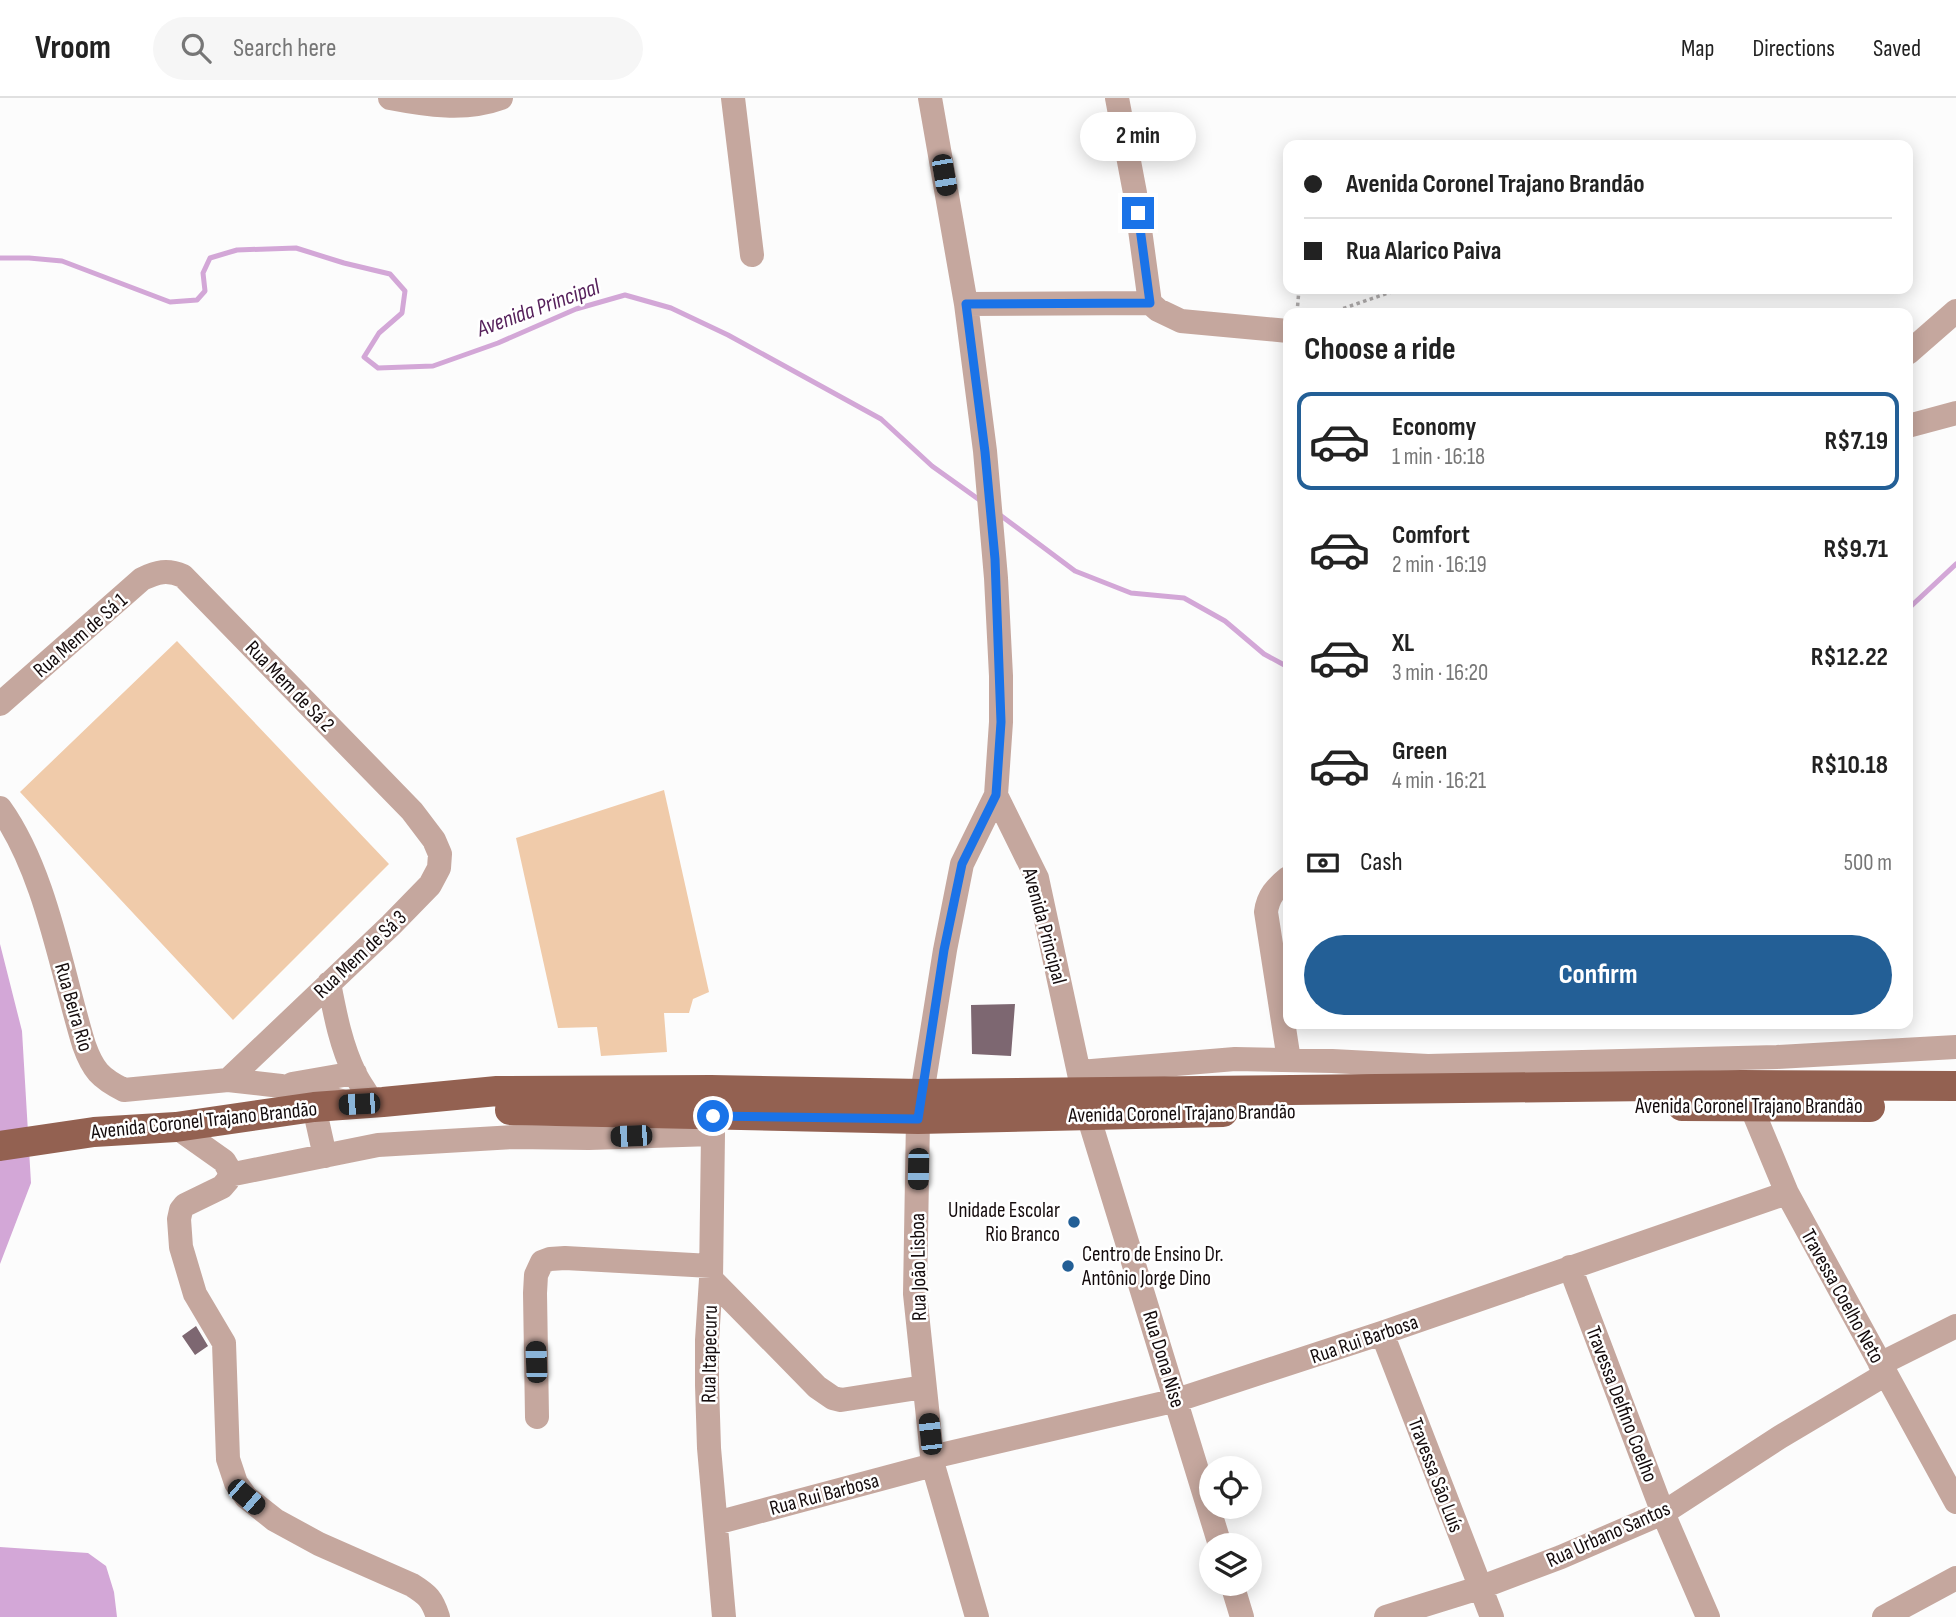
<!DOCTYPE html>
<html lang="en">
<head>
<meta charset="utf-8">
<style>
	:root { --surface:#fff; --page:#f6f6f6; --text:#222; --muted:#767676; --line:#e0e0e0; --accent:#235f96 }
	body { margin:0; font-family:"Sofia Sans Condensed",sans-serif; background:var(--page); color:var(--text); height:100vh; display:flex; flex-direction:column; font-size:26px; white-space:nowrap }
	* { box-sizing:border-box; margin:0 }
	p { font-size:23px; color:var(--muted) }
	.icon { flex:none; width:38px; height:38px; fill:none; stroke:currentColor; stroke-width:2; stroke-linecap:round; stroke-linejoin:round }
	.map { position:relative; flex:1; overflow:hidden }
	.sheet { position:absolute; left:1283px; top:210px; width:630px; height:721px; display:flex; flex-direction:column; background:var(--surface); border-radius:14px; box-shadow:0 4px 18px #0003 }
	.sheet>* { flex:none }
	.guide { position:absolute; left:1283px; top:42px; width:630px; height:154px; border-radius:14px; box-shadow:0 4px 18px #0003; display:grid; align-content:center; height:154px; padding:0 21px; background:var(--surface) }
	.fabs { position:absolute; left:1199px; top:1358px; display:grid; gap:14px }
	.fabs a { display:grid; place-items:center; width:63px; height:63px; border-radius:50%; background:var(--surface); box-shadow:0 4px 18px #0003; font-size:35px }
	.end { position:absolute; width:32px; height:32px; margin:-16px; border:9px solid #1a73e8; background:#fff; box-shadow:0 0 0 4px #fff }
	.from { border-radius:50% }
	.bubble { position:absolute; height:49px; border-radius:24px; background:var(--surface); box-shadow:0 4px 18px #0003; font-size:23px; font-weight:700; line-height:49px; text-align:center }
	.car { position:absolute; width:21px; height:42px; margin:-21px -10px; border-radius:9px; box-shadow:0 0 5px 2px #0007; background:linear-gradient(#222 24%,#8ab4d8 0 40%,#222 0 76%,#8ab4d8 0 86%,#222 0) }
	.guide b { display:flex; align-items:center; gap:24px; height:66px; font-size:26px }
	.guide b+b { border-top:2px solid var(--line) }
	.guide i { width:18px; height:18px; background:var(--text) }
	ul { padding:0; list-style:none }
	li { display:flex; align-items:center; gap:21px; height:98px; margin:0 14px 10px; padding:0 7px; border:4px solid transparent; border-radius:14px }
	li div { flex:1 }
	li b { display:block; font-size:26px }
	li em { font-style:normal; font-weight:700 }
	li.active { border-color:var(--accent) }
	li>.icon { width:63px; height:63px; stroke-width:1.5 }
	h2 { padding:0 21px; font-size:32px; line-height:84px }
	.pay { display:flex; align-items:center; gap:18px; height:77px; padding:0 21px; font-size:26px }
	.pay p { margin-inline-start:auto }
	.primary-button { display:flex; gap:14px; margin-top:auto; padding:14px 21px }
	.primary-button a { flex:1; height:80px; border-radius:42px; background:var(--accent); color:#fff; font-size:28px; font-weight:700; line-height:80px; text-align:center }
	header { display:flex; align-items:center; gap:42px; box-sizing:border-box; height:98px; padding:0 35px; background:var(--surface); border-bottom:2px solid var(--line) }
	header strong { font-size:33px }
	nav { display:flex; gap:38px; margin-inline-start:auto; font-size:24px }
	.search { width:490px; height:63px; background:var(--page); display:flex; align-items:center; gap:18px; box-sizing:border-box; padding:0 24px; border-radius:38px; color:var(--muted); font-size:26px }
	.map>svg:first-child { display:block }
</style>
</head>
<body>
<header>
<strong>Vroom</strong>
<div class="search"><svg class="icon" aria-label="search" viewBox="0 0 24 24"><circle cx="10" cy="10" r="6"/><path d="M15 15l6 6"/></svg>Search here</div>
<nav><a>Map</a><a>Directions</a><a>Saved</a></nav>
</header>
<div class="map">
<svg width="1956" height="1519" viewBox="0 0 1956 1519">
	<rect width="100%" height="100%" fill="#fcfcfc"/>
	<path fill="#f0cbaa" d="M177 543 389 766 233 922 20 694Z
		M664 692 709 894 693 901 689 915H664L667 954 601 958 597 929 558 930 516 740Z"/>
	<path fill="#d3a7d7" d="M0 846 22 933 31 1085 0 1166Z
		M0 1449 88 1455 106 1468 114 1494 117 1519H0Z"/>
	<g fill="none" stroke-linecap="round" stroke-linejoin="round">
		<path stroke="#d3a7d7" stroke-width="5" d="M0 160H29L62 163 170 204 197 202 205 193 203 175 210 160 237 152 296 150 344 165 390 176 405 193 402 215 379 235 364 259 378 270 433 268 498 245 576 211 625 197 671 210 728 237 881 321 932 368 981 403
			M1000 417 1075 473 1131 495 1184 500 1225 523 1264 556 1288 569
			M1908 511 1956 466"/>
	</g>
	<path fill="#7d6771" d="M1015 906 1011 958 972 956 971 907Z
		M196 1228 208 1248 195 1257 182 1238Z"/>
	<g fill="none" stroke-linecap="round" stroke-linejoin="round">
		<path stroke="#aeabab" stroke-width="3.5" stroke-dasharray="3.5 3.5" stroke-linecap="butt" d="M1297 215 1299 191
			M1330 215 1391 194"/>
		<path stroke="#c5a79e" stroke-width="24" d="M390 0C426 7 466 13 501 0
			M733 0 752 157
			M930 0 966 206 985 353 996 480 1001 578V624L996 697 1037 780 1088 1017 1220 1447
			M1117 0 1135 95 1150 205
			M1150 205 1158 212 1181 223 1288 233
			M966 206 1150 205
			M1908 255 1956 213
			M1908 328 1956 315
			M0 606 142 481C157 474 167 471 183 478L412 713 434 742 440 756 439 770 430 787 391 827 228 982
			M0 710C46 774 61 872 84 947 93 972 100 980 124 992L228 982 281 988 341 1003
			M1288 780C1276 790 1268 798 1266 814L1289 962
			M329 885C335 916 341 948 355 976 360 986 367 995 372 1005
			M1080 974 1235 961 1332 963 1428 968 1777 959 1956 949
			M292 986 355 975
			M1745 994 1787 1095 1956 1404
			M711 1000 713 1036 711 1181 707 1242V1287L709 1350 724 1519
			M314 1009 325 1058
			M176 1029 224 1063 230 1073 228 1082 222 1089 185 1107 181 1112 179 1121 181 1149 195 1196 224 1245 228 1361 236 1385 246 1399 275 1422 319 1446 412 1487C428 1497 432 1501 438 1519
			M229 1077 378 1047 514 1039 589 1040 713 1036
			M1570 1169 1663 1415 1708 1519
			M711 1181 817 1289 833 1300 841 1302 924 1289
			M1382 1235 1492 1519
			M1880 1266 1956 1228
			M537 1319 535 1195 536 1177 542 1164 550 1161 565 1160 711 1168
			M932 1359 1177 1302 1382 1235 1787 1095
			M716 1425 933 1367
			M1232 1486 1242 1519
			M977 1519 933 1367 915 1196 918 1021 945 852 962 766 996 697
			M1386 1519 1479 1490 1561 1459 1663 1415 1780 1339 1886 1276
			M1884 1519 1956 1480"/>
		<path stroke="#936151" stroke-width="30" d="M1682 1008 1870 1009
			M510 1012 918 1021 1223 1014
			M0 1048 94 1034 176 1029 314 1009 383 1004 497 993 711 992 922 996 1742 987 1956 988"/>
	</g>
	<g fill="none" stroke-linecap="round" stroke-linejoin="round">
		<path stroke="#1a73e8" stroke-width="9" d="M713 1018 918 1021 944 852 962 766 996 697 1001 624 995 461 985 354 966 206 1150 205 1138 115"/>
	</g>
	<g fill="#235f96" stroke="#fff" stroke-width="2.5">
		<circle cx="1074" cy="1124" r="7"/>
		<circle cx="1068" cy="1168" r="7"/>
	</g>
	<g text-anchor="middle" stroke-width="5" stroke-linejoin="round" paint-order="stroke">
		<g font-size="21" fill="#140b0c" stroke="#fff">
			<text transform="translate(80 537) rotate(-41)" y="7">Rua Mem de Sá 1</text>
			<text transform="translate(290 588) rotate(46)" y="7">Rua Mem de Sá 2</text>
			<text transform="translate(1045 828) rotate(75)" y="7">Avenida Principal</text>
			<text transform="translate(360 856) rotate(-43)" y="7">Rua Mem de Sá 3</text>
			<text transform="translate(74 909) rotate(74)" y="7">Rua Beira Rio</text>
			<text x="1749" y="1015">Avenida Coronel Trajano Brandão</text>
			<text transform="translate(1182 1015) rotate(-1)" y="7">Avenida Coronel Trajano Brandão</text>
			<text transform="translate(204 1022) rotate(-6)" y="7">Avenida Coronel Trajano Brandão</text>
			<text transform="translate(918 1169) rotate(-91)" y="7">Rua João Lisboa</text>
			<text transform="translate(1843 1198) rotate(61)" y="7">Travessa Coelho Neto</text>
			<text transform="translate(1364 1241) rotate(-19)" y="7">Rua Rui Barbosa</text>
			<text transform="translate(709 1256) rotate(-89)" y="7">Rua Itapecuru</text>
			<text transform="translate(1164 1261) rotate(73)" y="7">Rua Dona Nise</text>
			<text transform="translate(1622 1306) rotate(69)" y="7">Travessa Delfino Coelho</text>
			<text transform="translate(1436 1377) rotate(69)" y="7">Travessa São Luís</text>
			<text transform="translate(824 1396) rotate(-15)" y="7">Rua Rui Barbosa</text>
			<text transform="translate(1608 1436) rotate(-24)" y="7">Rua Urbano Santos</text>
		</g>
		<g font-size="21" fill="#140b0c" stroke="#fff" text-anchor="end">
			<text x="1060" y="1119">Unidade Escolar<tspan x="1060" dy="24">Rio Branco</tspan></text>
			<text x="1082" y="1163" text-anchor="start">Centro de Ensino Dr.<tspan x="1082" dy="24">Antônio Jorge Dino</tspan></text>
		</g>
		<g font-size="23" font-style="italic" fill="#57225c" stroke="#fff">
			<text transform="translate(538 209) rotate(-20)" y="8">Avenida Principal</text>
		</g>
	</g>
</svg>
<div class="fabs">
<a><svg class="icon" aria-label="locate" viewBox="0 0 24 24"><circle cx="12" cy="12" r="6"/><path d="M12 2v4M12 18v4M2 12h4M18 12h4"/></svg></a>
<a><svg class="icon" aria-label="layers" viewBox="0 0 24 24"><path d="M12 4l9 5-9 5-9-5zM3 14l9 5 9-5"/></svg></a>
</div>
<i class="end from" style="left:713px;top:1018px"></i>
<i class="end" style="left:1138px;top:115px"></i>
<div class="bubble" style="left:1080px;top:14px;width:116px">2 min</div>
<i class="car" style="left:944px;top:77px;rotate:170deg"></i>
<i class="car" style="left:359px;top:1006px;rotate:267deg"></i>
<i class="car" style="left:631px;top:1038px;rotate:268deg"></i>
<i class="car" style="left:918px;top:1071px;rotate:181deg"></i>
<i class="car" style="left:536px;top:1264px;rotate:358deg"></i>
<i class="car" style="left:930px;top:1336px;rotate:354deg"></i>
<i class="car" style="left:246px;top:1399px;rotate:131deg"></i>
<div class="guide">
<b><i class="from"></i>Avenida Coronel Trajano Brandão</b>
<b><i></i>Rua Alarico Paiva</b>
</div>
<section class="sheet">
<h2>Choose a ride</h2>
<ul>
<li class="active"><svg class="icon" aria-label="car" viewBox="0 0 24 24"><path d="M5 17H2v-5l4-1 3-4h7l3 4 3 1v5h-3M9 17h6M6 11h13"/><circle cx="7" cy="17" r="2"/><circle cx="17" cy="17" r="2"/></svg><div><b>Economy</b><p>1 min · 16:18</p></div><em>R$7.19</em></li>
<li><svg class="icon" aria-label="car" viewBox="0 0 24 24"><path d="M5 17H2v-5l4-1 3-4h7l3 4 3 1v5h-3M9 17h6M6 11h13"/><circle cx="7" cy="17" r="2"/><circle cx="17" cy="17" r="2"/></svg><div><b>Comfort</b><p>2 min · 16:19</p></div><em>R$9.71</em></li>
<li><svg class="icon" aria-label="car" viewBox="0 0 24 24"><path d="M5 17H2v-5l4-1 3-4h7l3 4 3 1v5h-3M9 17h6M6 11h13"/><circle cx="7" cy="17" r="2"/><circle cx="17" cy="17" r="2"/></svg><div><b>XL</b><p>3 min · 16:20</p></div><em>R$12.22</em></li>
<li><svg class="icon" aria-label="car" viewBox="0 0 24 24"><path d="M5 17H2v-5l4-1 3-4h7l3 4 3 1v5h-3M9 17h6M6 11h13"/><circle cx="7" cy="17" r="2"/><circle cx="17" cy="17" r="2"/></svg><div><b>Green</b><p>4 min · 16:21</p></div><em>R$10.18</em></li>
</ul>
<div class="pay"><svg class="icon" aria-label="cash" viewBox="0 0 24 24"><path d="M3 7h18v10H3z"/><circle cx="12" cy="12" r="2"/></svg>Cash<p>500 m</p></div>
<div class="primary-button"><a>Confirm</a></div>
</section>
</div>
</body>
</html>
